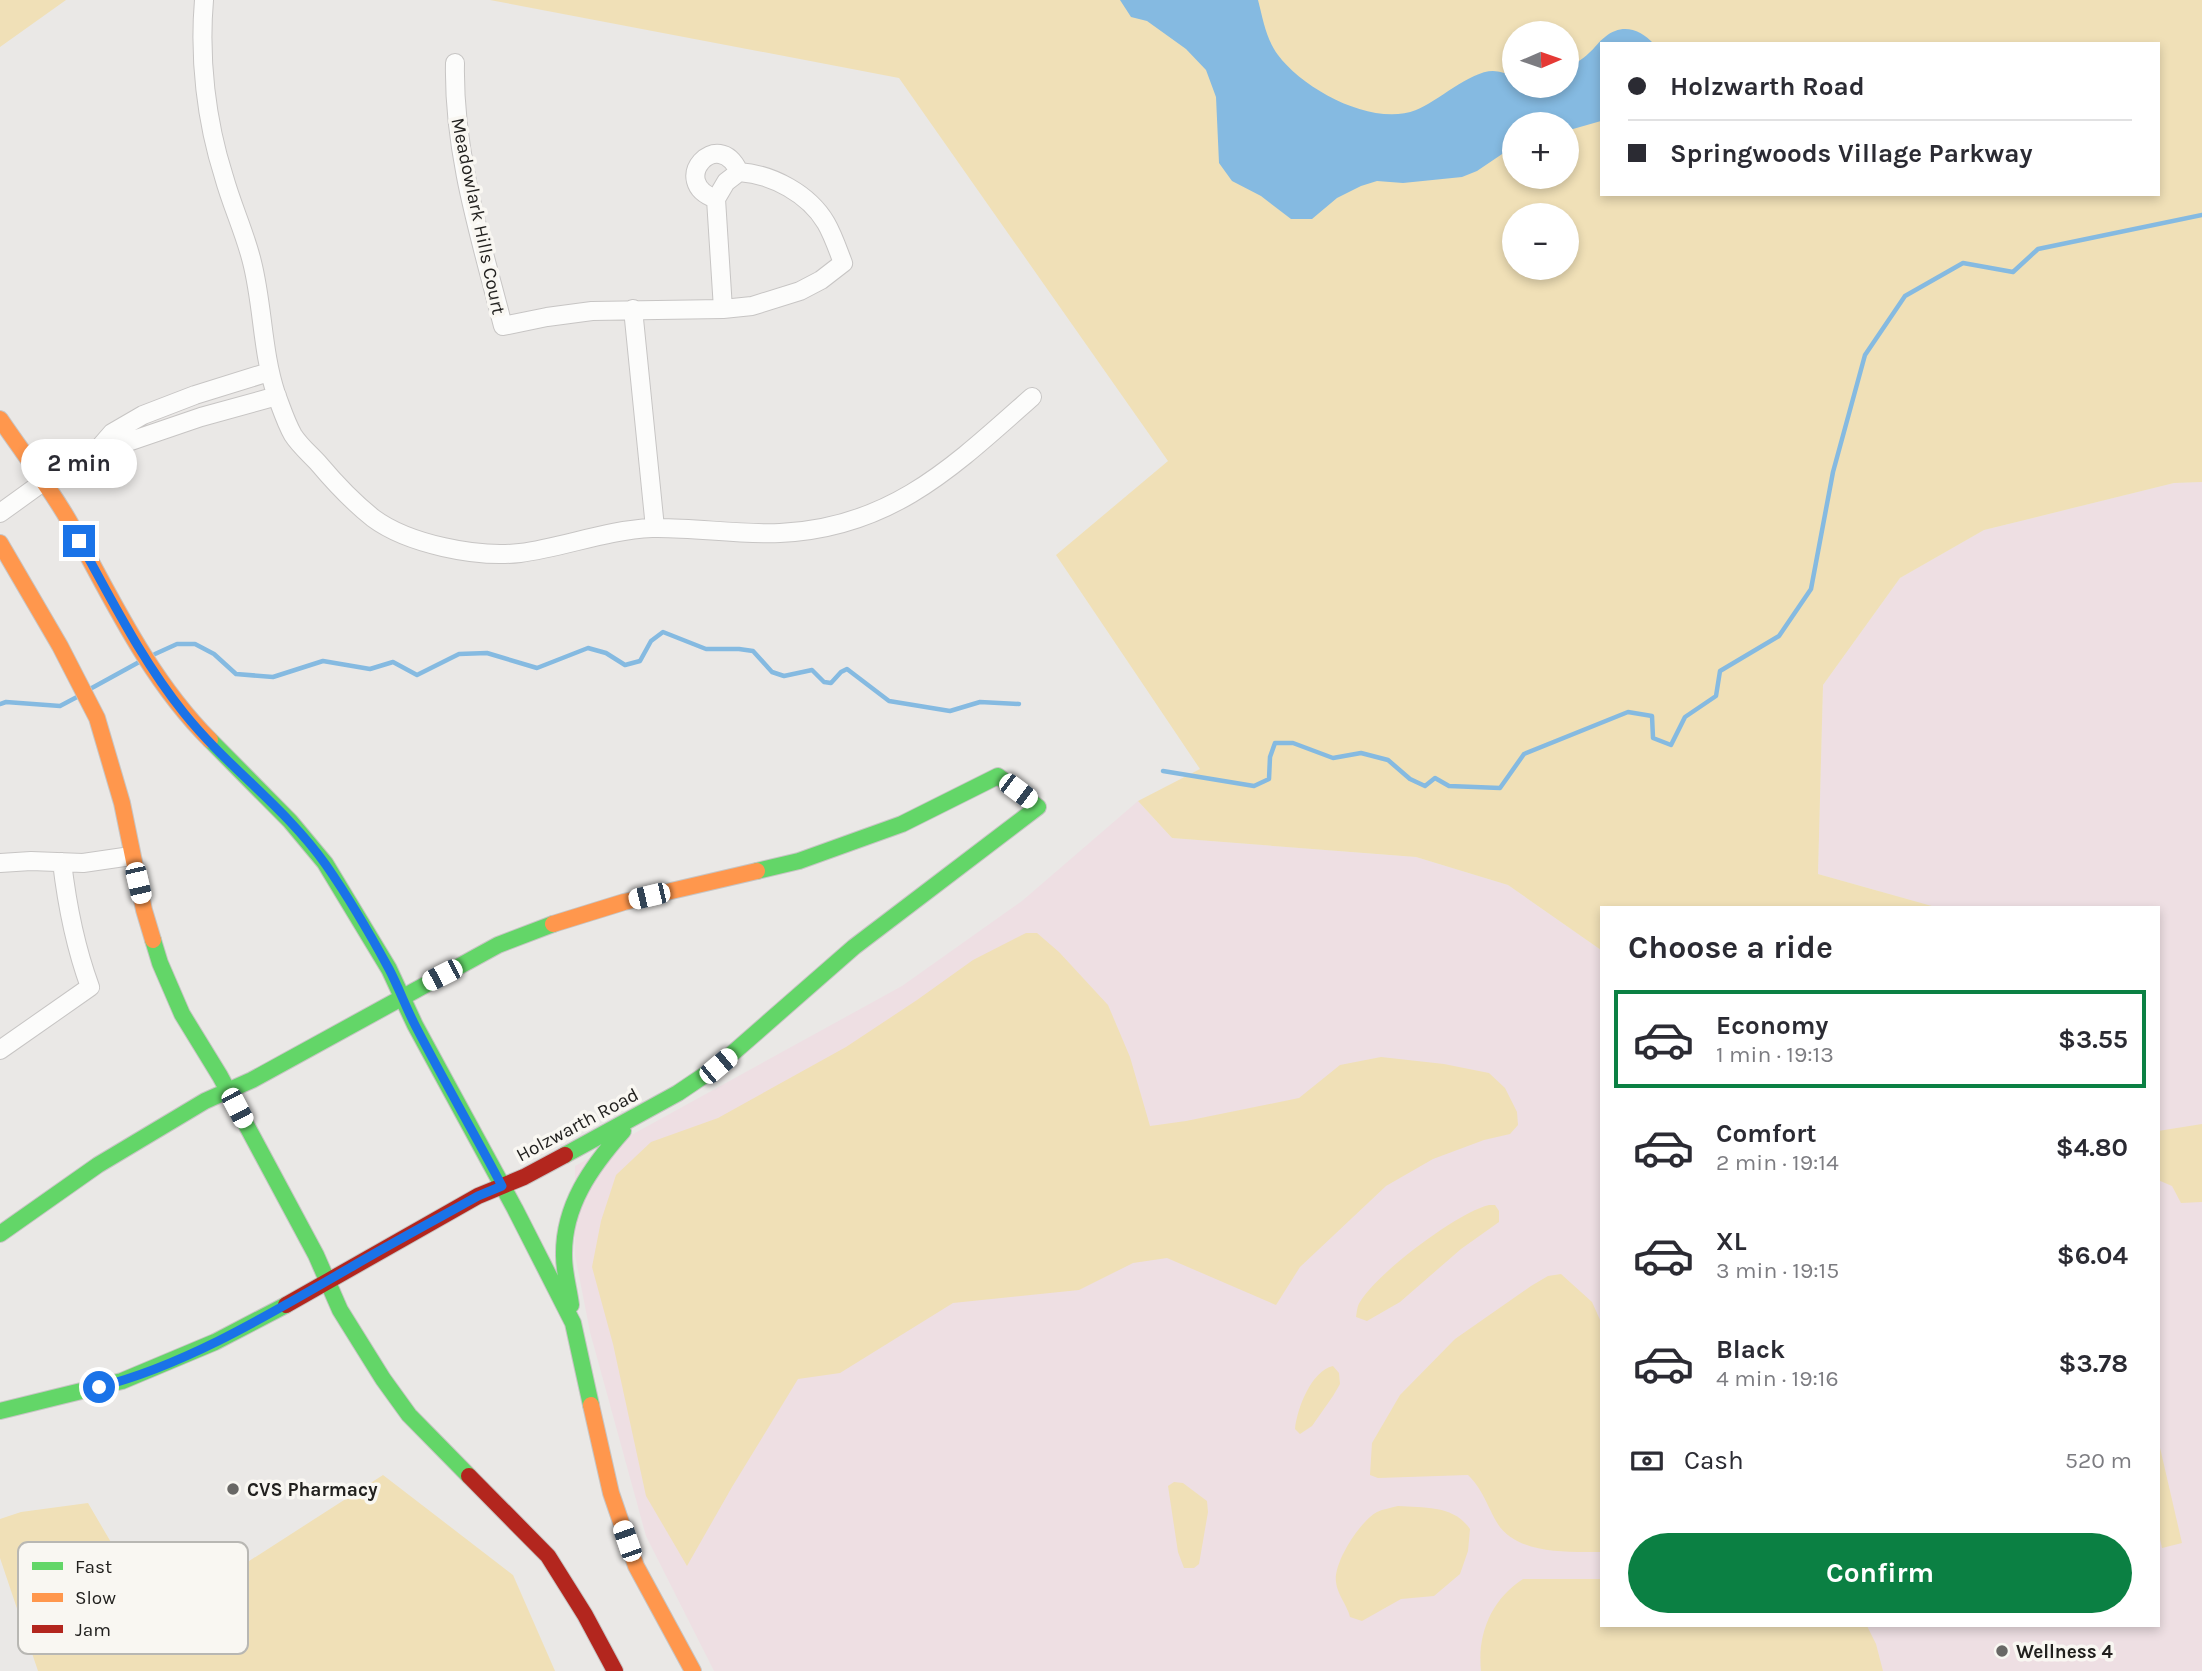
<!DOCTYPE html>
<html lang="en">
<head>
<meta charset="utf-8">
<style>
	:root { --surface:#fff; --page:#f2f2f3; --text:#2b2b33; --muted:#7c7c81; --line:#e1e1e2; --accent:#0b8043 }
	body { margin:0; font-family:Karla,sans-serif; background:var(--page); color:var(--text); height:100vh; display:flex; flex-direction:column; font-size:26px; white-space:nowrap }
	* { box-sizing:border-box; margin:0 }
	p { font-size:23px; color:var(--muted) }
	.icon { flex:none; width:38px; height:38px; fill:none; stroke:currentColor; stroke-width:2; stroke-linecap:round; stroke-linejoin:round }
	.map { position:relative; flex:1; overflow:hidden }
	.drawer { position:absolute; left:1600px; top:906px; width:560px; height:721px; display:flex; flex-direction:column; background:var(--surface); border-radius:0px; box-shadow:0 4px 10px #0003 }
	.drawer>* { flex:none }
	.banner { position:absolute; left:1600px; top:42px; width:560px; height:154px; border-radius:0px; box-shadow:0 4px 10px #0003; display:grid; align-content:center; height:154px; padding:0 28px; background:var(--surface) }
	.needle { width:46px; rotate:88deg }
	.controls { position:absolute; left:1502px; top:21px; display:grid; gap:14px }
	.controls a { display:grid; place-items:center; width:77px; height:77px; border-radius:50%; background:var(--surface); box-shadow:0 4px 10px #0003; font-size:35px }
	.end { position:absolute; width:32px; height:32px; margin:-16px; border:9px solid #1a73e8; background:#fff; box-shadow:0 0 0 4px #fff }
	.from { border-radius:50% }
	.bubble { position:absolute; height:49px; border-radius:24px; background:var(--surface); box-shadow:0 4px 10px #0003; font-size:23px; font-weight:700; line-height:49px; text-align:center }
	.car { position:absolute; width:21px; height:42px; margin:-21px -10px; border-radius:9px; box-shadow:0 0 5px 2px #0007; background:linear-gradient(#fff 24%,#345 0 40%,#fff 0 76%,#345 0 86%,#fff 0) }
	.banner b { display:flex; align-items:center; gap:24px; height:66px; font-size:26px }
	.banner b+b { border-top:2px solid var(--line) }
	.banner i { width:18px; height:18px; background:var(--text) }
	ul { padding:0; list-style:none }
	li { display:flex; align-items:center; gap:21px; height:98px; margin:0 14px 10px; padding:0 14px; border:4px solid transparent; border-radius:0px }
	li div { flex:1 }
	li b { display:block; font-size:26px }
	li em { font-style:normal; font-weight:700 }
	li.selected { border-color:var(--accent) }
	li>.icon { width:63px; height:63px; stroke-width:1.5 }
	h2 { padding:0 28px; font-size:32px; line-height:84px }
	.pay { display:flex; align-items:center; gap:18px; height:77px; padding:0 28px; font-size:26px }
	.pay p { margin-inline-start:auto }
	.primary-button { display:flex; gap:14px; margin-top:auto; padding:14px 28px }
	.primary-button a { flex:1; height:80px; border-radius:42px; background:var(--accent); color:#fff; font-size:28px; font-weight:700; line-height:80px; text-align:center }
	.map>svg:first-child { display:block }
</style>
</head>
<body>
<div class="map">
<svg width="2202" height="1671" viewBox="0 0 2202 1671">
	<rect width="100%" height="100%" fill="#eae8e6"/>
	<path fill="#eedfe3" d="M2202 482V1671H714L646 1536 590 1332 575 1255V1166L902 986 1022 901 1138 801 1172 838 1416 857 1508 885 1601 950V1626H2158V908H1939L1818 874 1823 685 1900 578 1984 530 2174 483Z"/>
	<path fill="#f0e0b7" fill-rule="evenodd" d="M0 0H66L0 47Z
		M490 0H2202V482L2174 483 1984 530 1900 578 1823 685 1818 874 1939 908H1601V950L1508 885 1416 857 1172 838 1138 801 1200 769 1056 555 1168 461 899 78ZM1514 33H1566V86H1514ZM1601 44H2158V194H1601ZM1514 124H1566V177H1514ZM1514 215H1566V268H1514Z
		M1026 933H1037L1059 952 1108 1005 1130 1057 1150 1126 1186 1121 1299 1098 1340 1065 1381 1057 1444 1064 1489 1073 1505 1088 1517 1112 1518 1125 1510 1134 1484 1140 1433 1159 1386 1186 1300 1267 1276 1305 1167 1258 1133 1263 1079 1290 953 1303 840 1373 798 1379 732 1487 687 1566 646 1496 613 1344 592 1267 601 1221 616 1175 651 1142 718 1118 846 1047 917 1000 973 960Z
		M2202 1124V1202L2181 1203 2172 1186 2158 1180V1131Z
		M1489 1205H1495L1499 1211V1222L1461 1249 1400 1302 1367 1321 1356 1317C1357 1312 1357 1306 1360 1302 1376 1274 1458 1212 1489 1205Z
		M1561 1274 1592 1302 1601 1322V1552C1567 1552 1515 1555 1496 1521 1486 1503 1483 1490 1468 1475L1378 1478 1370 1475 1372 1443 1400 1395 1455 1339 1531 1286 1548 1276Z
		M1333 1366 1339 1373 1340 1384 1333 1396 1312 1426 1300 1434 1295 1429C1297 1409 1311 1371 1333 1366Z
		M2158 1439 2182 1543 2162 1548 2158 1530Z
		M383 1475 513 1575 555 1671H38L0 1558V1519L21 1512 88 1503 112 1544 134 1599 150 1616 162 1617Z
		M1174 1482 1183 1483 1207 1501 1208 1512 1199 1564 1194 1568H1184L1178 1552 1168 1486Z
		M1398 1506C1424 1508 1454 1505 1470 1529L1468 1551 1460 1574 1434 1596 1401 1599 1362 1621 1350 1617C1347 1605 1337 1594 1336 1582 1333 1563 1360 1521 1377 1512 1383 1509 1391 1508 1398 1506Z
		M1523 1579H1601V1626H1867L1876 1644 1883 1671H1481C1477 1633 1492 1599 1523 1579Z"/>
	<path fill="#85bae1" d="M1120 0H1258C1263 19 1266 39 1278 55 1304 90 1373 127 1416 110 1437 102 1470 71 1493 71 1499 71 1507 74 1514 75V86H1566V69C1574 64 1582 60 1589 53 1595 48 1599 41 1605 37 1622 23 1640 29 1654 44H1601V121L1566 131V124H1514V146L1477 171 1462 177 1403 183 1377 181 1361 186 1337 198 1312 219H1291L1261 196 1232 181 1219 163 1216 97 1206 70 1186 49 1147 21 1131 17Z"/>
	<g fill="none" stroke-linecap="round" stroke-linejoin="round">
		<path stroke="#85bae1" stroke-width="4.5" d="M155 654 177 644H195L214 654 236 674 273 677 323 661 370 669 393 662 417 675 459 654 487 653 537 668 588 648 606 653 625 665 640 661 651 641 663 632 706 649H739L753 651 772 672 784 676 812 670 824 682 831 683 841 672 847 669 889 701 950 711 980 702 1019 704
			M90 689 141 661
			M0 704 6 702 60 706 77 697
			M1163 771 1254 786 1269 779 1270 757 1275 743H1293L1333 758 1361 753 1388 760 1410 779 1425 786 1435 778 1449 786 1500 788 1524 754 1628 712 1652 716 1653 738 1671 745 1685 717 1716 696 1720 671 1779 636 1811 589 1833 472 1865 355 1905 296 1963 263 2013 272 2038 249 2202 215"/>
		<defs>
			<path id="street" d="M204 0C199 58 206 121 224 177 232 206 245 233 252 262 263 305 262 352 276 394 281 407 286 423 293 435 300 446 311 455 319 464 335 483 353 502 373 518 408 544 477 558 520 553 565 547 606 530 652 528 694 527 737 535 780 533 891 528 953 467 1032 397
				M455 63C453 153 481 240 503 326L547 317 592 311 723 309 752 306 800 291 821 280 843 263C838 250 833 235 826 223 809 194 772 174 739 172L726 182 716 199 723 309
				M716 199C667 182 718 125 739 172
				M633 309 655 528
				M99 448 119 445 201 417 277 396
				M0 513 43 482 99 448 112 433 143 415 195 395 269 372
				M0 863 31 861 83 863 131 856
				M0 1050 90 987C75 946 67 905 62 862"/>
			<path id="fast" d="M210 740 290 821 325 863 389 969 415 1025 515 1209 573 1323 591 1405
				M153 940 160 963 182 1014 220 1076 316 1255 340 1310 383 1379 409 1415 469 1476
				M565 1155 678 1093 718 1066 854 947 1038 807 998 776 902 824 799 861 757 871
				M0 1234 98 1165 205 1101 252 1080 498 945 553 924
				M571 1305C569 1289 564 1273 564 1256 563 1206 591 1167 623 1131
				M0 1411 122 1381 215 1342 286 1305"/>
			<path id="slow" d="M0 419C23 453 49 486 69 521 111 597 148 678 210 740
				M0 543 60 646 97 718 122 803 144 910 153 940
				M553 924 624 902 757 871
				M591 1405 611 1493 636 1566 693 1671"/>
			<path id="jam" d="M286 1305 478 1196 524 1177 565 1155
				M469 1476 548 1556 585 1615 615 1671"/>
		</defs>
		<use href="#street" stroke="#c7c5c4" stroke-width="20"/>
		<use href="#fast" stroke="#c7c5c4" stroke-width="18"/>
		<use href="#slow" stroke="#c7c5c4" stroke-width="18"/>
		<use href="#jam" stroke="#c7c5c4" stroke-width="18"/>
		<use href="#street" stroke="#fcfcfb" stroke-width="18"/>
		<use href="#fast" stroke="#63d668" stroke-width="16"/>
		<use href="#slow" stroke="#ff974d" stroke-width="16"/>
		<use href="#jam" stroke="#b3261e" stroke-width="16"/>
	</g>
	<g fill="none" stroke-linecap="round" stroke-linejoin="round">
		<path stroke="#1a73e8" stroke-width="9" d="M79 541C112 600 142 661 184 713 227 767 286 808 326 865 349 898 370 934 389 969 399 988 406 1008 416 1027 444 1081 474 1133 502 1186L478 1196C437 1219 394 1242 353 1266 275 1311 187 1365 99 1387"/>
	</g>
	<g fill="#686765" stroke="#f9f7f2" stroke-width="2.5">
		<circle cx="233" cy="1489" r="7"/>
		<circle cx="2002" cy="1651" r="7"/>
	</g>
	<g text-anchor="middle" stroke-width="7" stroke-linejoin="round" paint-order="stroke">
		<g font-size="19" fill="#22211f" stroke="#f9f7f2">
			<text transform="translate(479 216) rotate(78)" y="7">Meadowlark Hills Court</text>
			<text transform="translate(577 1124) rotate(-28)" y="7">Holzwarth Road</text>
		</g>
		<g font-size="19" font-weight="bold" fill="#22211f" stroke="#f9f7f2" text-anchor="start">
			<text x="247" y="1496">CVS Pharmacy</text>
			<text x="2016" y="1658">Wellness 4</text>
		</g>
	</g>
	<rect x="18" y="1542" width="230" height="112" rx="10" fill="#f9f7f2" stroke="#b8b7b3" stroke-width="2"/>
	<rect x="32" y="1562" width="31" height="8" fill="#63d668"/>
	<rect x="32" y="1593" width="31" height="9" fill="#ff974d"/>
	<rect x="32" y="1625" width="31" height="8" fill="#b3261e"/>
	<g font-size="19" fill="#22211f">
		<text x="75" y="1573">Fast</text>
		<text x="75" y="1604">Slow</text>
		<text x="75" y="1636">Jam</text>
	</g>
</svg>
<div class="controls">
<a><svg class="needle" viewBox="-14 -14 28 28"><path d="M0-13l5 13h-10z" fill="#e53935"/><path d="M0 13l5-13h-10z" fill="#7c7c81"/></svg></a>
<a>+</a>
<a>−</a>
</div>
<i class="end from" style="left:99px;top:1387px"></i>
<i class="end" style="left:79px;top:541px"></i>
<div class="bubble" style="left:21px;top:439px;width:116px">2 min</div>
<i class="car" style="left:1018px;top:791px;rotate:127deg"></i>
<i class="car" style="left:138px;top:883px;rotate:167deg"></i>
<i class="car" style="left:649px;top:896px;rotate:257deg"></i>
<i class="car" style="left:442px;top:975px;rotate:243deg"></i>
<i class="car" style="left:718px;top:1066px;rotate:50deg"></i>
<i class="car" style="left:237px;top:1108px;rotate:152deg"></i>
<i class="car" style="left:627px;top:1541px;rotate:341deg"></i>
<div class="banner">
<b><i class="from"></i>Holzwarth Road</b>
<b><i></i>Springwoods Village Parkway</b>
</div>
<section class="drawer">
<h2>Choose a ride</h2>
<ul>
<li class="selected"><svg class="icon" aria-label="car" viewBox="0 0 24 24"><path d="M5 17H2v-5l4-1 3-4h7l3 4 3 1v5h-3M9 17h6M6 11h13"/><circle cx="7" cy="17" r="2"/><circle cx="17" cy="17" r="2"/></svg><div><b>Economy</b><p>1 min · 19:13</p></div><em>$3.55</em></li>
<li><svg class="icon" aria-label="car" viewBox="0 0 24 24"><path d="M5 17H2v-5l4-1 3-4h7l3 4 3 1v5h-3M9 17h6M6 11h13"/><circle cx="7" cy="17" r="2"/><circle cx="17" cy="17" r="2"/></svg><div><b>Comfort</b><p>2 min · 19:14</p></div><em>$4.80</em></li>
<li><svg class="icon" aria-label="car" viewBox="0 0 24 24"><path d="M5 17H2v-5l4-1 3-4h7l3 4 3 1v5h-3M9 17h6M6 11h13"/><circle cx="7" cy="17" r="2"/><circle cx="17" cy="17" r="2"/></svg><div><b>XL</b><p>3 min · 19:15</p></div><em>$6.04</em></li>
<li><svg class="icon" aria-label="car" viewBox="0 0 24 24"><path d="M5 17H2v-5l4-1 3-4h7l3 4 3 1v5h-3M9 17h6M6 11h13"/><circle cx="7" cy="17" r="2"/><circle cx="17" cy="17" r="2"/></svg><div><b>Black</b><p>4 min · 19:16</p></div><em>$3.78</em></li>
</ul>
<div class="pay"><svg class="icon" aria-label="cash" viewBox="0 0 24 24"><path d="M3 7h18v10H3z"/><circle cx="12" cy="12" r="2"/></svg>Cash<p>520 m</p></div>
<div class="primary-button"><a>Confirm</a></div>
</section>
</div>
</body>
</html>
